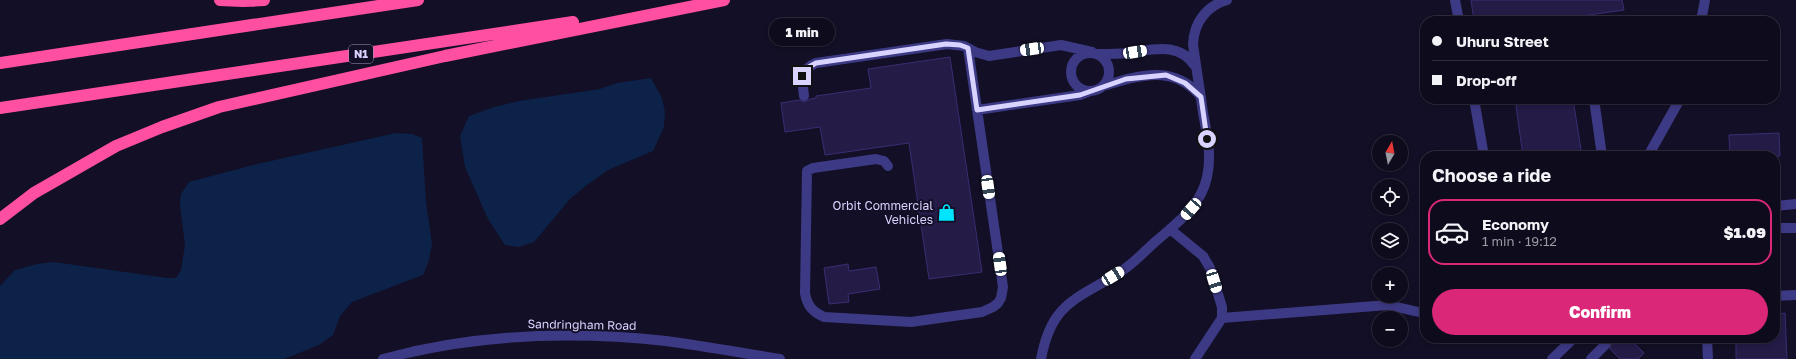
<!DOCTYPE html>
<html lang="en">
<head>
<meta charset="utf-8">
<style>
	:root { --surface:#0e0b1c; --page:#1c1929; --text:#f1f3f6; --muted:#9b9ba3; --line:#2e2b3b; --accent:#db2777 }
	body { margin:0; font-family:"Golos Text",sans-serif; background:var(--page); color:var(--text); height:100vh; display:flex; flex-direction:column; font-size:15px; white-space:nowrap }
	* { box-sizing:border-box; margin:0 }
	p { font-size:13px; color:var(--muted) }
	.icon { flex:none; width:22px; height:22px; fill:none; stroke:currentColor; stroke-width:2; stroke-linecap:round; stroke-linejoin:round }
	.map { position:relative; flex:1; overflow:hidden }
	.side { position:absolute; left:1420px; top:151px; width:360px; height:192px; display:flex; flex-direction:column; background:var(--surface); border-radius:16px; box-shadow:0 2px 6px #0003,0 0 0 1px var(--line) }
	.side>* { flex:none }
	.banner { position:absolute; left:1420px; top:16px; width:360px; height:88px; border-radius:16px; box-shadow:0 2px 6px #0003,0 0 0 1px var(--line); display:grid; align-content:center; height:88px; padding:0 12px; background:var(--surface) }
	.needle { width:26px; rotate:10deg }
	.fabs { position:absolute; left:1372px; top:135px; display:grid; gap:8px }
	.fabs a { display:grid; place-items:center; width:36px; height:36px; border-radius:50%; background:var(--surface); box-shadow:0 2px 6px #0003,0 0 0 1px var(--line); font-size:20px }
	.end { position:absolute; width:18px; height:18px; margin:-9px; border:5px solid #d9d4ff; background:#111; box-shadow:0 0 0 2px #111 }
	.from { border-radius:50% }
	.bubble { position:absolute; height:28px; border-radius:14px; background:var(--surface); box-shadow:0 2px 6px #0003,0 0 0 1px var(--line); font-size:13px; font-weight:800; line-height:28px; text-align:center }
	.car { position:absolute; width:12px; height:24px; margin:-12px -6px; border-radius:5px; box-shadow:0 0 3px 1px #0007; background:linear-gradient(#fff 24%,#345 0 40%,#fff 0 76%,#345 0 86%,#fff 0) }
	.banner b { display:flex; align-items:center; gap:14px; height:38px; font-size:15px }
	.banner b+b { border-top:1px solid var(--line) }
	.banner i { width:10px; height:10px; background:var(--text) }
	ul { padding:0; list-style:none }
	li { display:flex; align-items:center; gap:12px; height:66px; margin:0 8px 6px; padding:0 4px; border:2px solid transparent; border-radius:16px }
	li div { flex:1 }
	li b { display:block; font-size:15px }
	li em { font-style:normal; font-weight:800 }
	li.selected { border-color:var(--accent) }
	li>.icon { width:36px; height:36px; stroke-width:1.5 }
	h2 { padding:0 12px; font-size:18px; line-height:48px }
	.action { display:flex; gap:8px; margin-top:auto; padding:8px 12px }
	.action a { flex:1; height:46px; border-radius:24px; background:var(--accent); color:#fff; font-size:16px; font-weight:800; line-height:46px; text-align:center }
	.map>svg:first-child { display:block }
</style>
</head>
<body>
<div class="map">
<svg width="1796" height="359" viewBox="0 0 1796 359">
	<rect width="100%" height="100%" fill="#130f26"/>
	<path fill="#0c2248" d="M651 78 662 98 665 112 664 127 653 151 608 170 587 185 570 199 534 242 519 247 505 245 488 219 465 167 460 136 469 116 494 107 519 101 600 89 617 83Z
		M396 133 412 134 422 138 426 202 432 244 429 260 423 275 352 302 340 316 333 335 319 345 284 359H0V286L15 270 37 264 54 262 167 278H176L181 270 185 245 180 205 181 194 189 182 253 165Z"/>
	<path fill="#241b47" stroke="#3b2d73" d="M1471 0H1622L1624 10 1561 19 1562 21H1474Z
		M950 57 982 272 929 279 909 143 825 155 820 127 785 132 781 103 799 100 805 102 810 99 816 98V96L871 88 868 69Z
		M1515 99H1573L1582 156H1523Z
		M1779 133 1780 156H1730L1729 135Z
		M848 264 849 271 876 267 880 289 848 294 849 302 829 304 824 268Z
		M1785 313 1787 359H1736V338H1775V314Z
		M1598 338H1629L1644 353 1638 359H1620L1610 349 1611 344 1609 340 1604 339 1601 340Z"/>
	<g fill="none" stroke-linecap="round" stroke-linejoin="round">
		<path stroke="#312d47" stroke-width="10" stroke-dasharray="10 5" stroke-linecap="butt" d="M1605 345 1612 338"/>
		<path stroke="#3d3a85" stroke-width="10" d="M1455 0 1459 21
			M1701 21 1705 0
			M1071 72a19 19 0 1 1 38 0a19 19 0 1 1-38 0Z
			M1098 54C1108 54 1117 54 1127 53 1152 50 1179 41 1195 66
			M1103 86C1138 76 1174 63 1201 97
			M804 96C802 82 800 69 816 63L947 44 964 46 975 52 989 56 1061 45 1092 52
			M1474 99 1484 156
			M1594 99 1602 156
			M977 110 1080 95 1090 91
			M1648 156 1680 99
			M888 166 884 161 876 159 813 168 807 171 805 293C807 306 813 312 824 317L911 322 982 312 993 307 998 303 1001 298 1003 287 968 48
			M1775 206 1796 204
			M1775 228H1796
			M1170 229 1203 256 1210 268 1222 307V318L1195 359
			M1775 296 1796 295
			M1222 318 1388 305 1423 313
			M1707 338 1708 359
			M383 359C474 334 572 331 666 341 704 346 742 353 780 359
			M1041 359C1052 299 1080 299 1123 270 1135 262 1145 251 1155 242 1177 223 1201 206 1207 177 1212 156 1207 134 1203 113 1200 90 1196 67 1193 44 1194 23 1206 6 1227 0
			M1552 359 1574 338
			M1591 359 1605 345"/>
		<path stroke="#ff4fa3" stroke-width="12" d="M220 0 243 1 264 0
			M0 63 418 0
			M0 108 573 22
			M0 219 34 193 116 146 162 127 219 107 445 56 724 0"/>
	</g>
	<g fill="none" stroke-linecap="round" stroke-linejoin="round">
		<path stroke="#d9d4ff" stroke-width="5" d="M802 76 807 68 816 63 946 44 960 45 968 48 977 110 1080 95 1126 79 1166 75 1185 83 1201 97 1207 139"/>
	</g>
	<defs>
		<symbol id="shop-bare" viewBox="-9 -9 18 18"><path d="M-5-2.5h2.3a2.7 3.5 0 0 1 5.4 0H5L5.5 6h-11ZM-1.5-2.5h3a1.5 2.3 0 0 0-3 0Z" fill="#00e5ff" stroke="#130f26" stroke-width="2.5" paint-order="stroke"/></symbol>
	</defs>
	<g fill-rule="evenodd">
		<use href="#shop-bare" x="934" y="200" width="25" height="25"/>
	</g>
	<g text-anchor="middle" stroke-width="4" stroke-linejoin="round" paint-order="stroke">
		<rect fill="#130f26" stroke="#9e99be" stroke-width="1" x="349" y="45" width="24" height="18" rx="3"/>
		<g font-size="11" font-weight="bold" fill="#d9d4ff">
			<text x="361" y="58">N1</text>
		</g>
		<g font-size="12" fill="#d9d4ff" stroke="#130f26" text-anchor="end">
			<text x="933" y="210">Orbit Commercial<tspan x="933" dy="14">Vehicles</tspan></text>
		</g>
		<g font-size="12" fill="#d9d4ff" stroke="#130f26">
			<text transform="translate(582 325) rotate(1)" y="4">Sandringham Road</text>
		</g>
	</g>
</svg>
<div class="fabs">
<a><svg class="needle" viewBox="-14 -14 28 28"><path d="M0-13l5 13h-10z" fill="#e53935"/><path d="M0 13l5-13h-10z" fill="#9b9ba3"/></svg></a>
<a><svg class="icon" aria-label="locate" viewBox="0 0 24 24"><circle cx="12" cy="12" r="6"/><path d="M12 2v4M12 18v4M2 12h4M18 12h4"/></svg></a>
<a><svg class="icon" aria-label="layers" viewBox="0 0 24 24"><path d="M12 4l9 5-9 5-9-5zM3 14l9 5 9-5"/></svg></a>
<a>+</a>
<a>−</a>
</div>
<i class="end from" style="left:1207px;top:139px"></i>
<i class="end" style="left:802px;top:76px"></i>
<div class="bubble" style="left:769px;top:18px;width:66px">1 min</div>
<i class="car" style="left:1032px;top:49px;rotate:262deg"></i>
<i class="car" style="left:1135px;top:52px;rotate:81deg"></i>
<i class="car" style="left:988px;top:187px;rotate:172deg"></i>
<i class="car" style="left:1191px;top:209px;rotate:221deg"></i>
<i class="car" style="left:1000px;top:264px;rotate:352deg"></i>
<i class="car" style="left:1113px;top:276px;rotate:58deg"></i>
<i class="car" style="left:1214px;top:281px;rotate:163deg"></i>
<div class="banner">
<b><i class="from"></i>Uhuru Street</b>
<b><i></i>Drop-off</b>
</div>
<section class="side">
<h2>Choose a ride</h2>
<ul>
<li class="selected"><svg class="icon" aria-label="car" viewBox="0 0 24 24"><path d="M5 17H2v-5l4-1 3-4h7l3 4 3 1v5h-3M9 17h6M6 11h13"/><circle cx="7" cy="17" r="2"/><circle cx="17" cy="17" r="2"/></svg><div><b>Economy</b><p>1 min · 19:12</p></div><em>$1.09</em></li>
</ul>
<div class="action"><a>Confirm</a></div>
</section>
</div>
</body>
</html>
